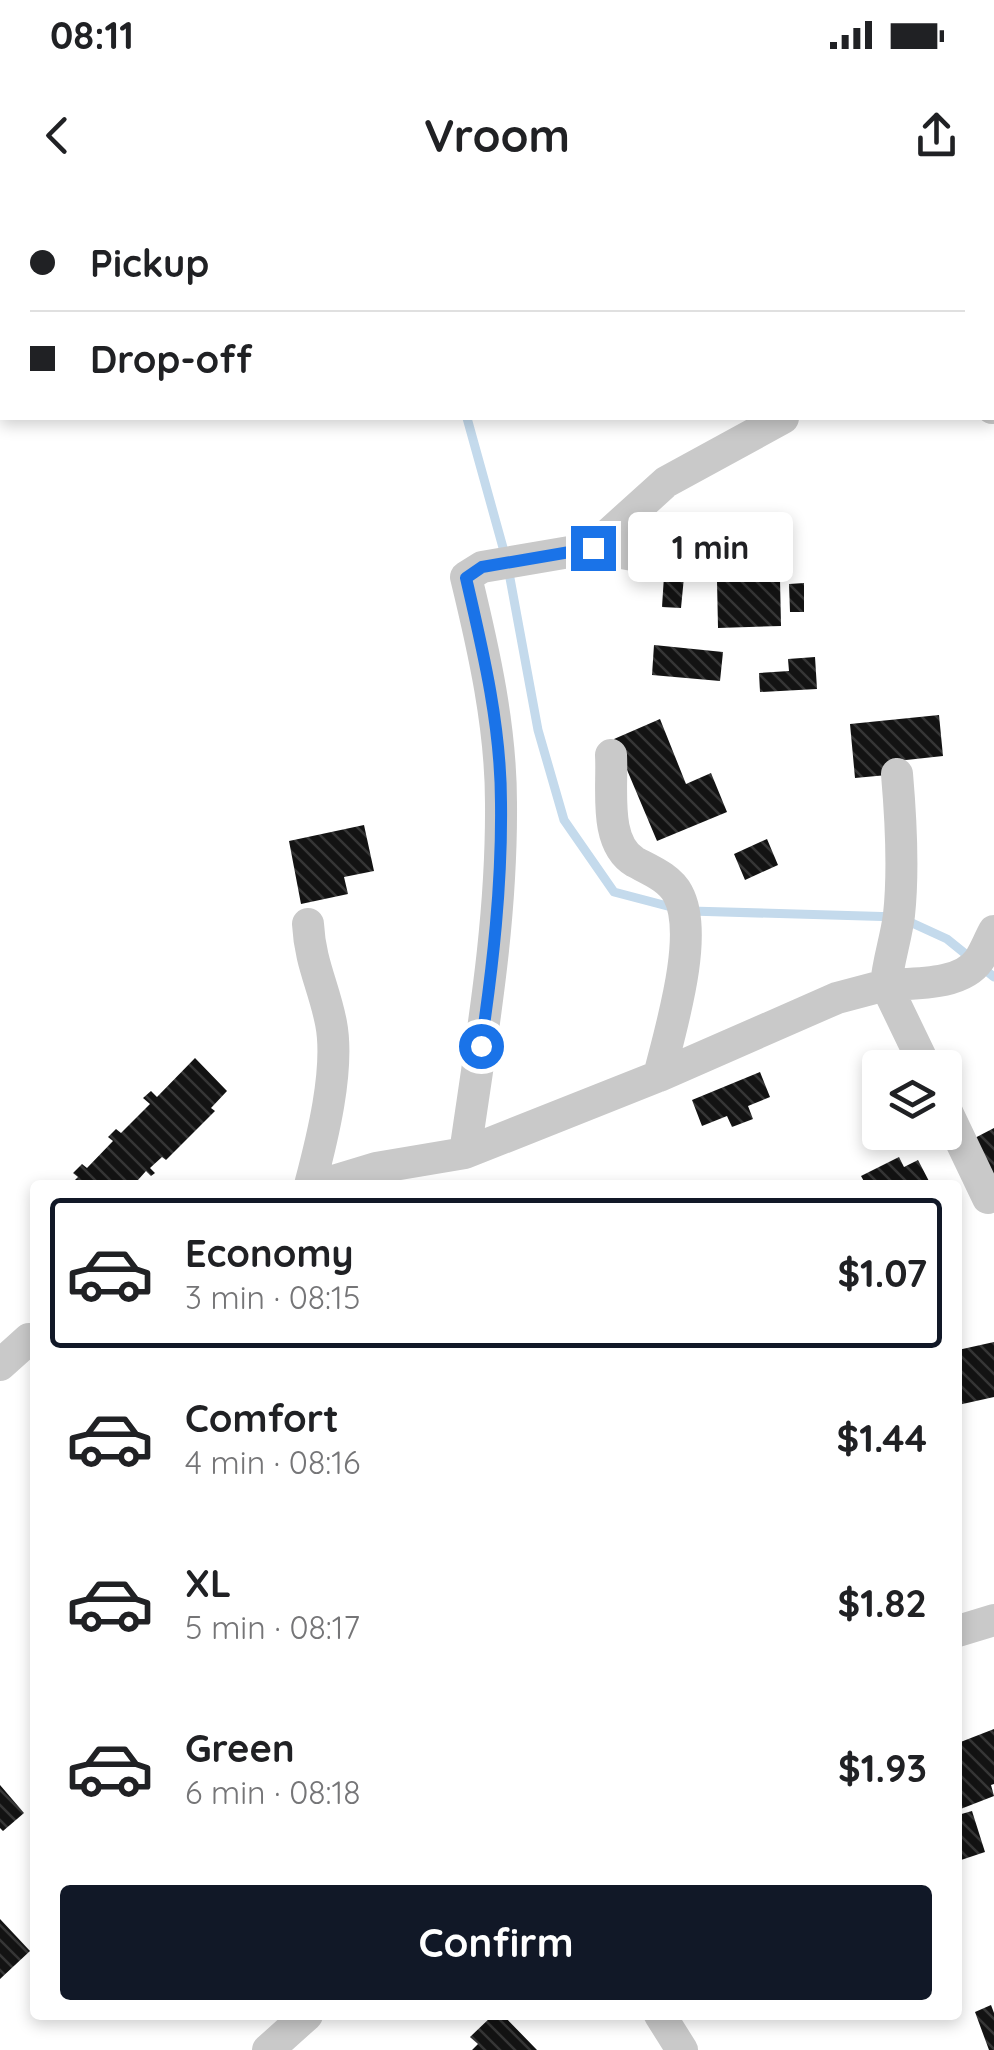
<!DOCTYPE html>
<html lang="en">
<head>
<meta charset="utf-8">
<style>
	:root { --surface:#fff; --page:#f6f6f6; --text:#202124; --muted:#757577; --line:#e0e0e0; --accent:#111827 }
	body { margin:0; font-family:Quicksand,sans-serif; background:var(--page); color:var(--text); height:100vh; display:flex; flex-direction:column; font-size:38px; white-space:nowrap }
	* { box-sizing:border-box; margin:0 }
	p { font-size:32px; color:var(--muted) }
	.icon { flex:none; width:55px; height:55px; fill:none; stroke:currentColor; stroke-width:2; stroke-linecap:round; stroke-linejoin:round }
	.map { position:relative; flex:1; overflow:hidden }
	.panel { position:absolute; left:30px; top:980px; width:932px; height:840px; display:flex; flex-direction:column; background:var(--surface); border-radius:10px; box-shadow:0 5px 15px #0003 }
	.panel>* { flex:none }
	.guide { position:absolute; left:0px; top:0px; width:995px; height:220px; box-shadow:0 5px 15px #0003; display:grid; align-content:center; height:220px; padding:0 30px; background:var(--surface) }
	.tools { position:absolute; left:862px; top:850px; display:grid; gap:20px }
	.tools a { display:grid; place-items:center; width:100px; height:100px; border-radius:10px; background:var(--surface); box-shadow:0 5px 15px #0003; font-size:50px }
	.end { position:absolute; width:45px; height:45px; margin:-22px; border:12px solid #1a73e8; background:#fff; box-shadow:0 0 0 5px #fff }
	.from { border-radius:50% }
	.bubble { position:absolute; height:70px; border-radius:10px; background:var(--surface); box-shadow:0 5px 15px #0003; font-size:32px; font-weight:700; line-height:70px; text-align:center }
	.guide b { display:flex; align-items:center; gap:35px; height:95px; font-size:38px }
	.guide b+b { border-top:2px solid var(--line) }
	.guide i { width:25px; height:25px; background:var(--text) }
	ul { padding:18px 0 0; list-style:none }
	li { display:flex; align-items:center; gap:30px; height:150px; margin:0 20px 15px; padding:0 10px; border:5px solid transparent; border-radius:10px }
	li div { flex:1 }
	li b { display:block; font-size:38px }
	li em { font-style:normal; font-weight:700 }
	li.selected { border-color:var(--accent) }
	li>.icon { width:90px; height:90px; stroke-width:1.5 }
	.cta { display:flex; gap:20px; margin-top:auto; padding:20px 30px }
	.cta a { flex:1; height:115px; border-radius:10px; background:var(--accent); color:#fff; font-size:40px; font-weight:700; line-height:115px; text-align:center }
	.status { display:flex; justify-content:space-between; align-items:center; height:70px; padding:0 50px; background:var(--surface); direction:ltr }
	.status svg { height:28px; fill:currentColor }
	header { display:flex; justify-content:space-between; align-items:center; height:130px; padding:0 30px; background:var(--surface); font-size:45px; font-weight:700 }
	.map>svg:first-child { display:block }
</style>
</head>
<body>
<div class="status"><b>08:11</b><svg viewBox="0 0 49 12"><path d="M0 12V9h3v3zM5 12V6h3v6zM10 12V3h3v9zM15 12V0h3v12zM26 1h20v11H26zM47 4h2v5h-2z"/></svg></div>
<header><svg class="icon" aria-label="back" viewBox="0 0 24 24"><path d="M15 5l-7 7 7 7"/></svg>Vroom<svg class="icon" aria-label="share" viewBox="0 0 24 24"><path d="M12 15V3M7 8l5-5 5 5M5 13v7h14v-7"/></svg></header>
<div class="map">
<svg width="994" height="1850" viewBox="0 0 994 1850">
	<defs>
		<pattern id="building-back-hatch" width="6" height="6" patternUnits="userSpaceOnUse" patternTransform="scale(2.5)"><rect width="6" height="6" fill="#131313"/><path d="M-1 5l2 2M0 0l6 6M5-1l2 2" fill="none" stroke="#363636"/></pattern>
	</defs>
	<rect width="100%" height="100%" fill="#fff"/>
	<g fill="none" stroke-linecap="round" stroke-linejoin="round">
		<path stroke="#c4daec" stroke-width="9" d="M279 0 284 2
			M467 218 507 362 538 530 564 620 614 692 675 708
			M690 711 899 717 947 739 994 777"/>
	</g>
	<path fill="url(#building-back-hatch)" d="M664 376 684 377 681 408 662 407Z
		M780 379 781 426 718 428 717 381Z
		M804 383V412H790L789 384Z
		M654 445 723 452 720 481 652 475Z
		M815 457 817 489 760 492 759 473 789 471 788 459Z
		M939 515 943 556 897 561 898 574 855 578 850 524Z
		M660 519 686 584 711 573 727 612 657 641 614 539Z
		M364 625 374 671 344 677 348 694 301 704 289 641Z
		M767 639 778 665 745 680 734 654Z
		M195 858 227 891 211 908 215 911 166 960 162 957 150 968 155 973 151 976 146 971 138 980 143 985H70L78 977 73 973 82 964 87 968 113 941 108 937 116 929 121 933 150 904 143 898 151 891 157 897Z
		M760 872 770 897 748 906 753 919 732 927 727 916 702 926 692 900Z
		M994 928V978L969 941Z
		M899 957 904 967 918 960 931 985H866L861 976Z
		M994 1142V1197L958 1205V1150Z
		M994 1529V1584L991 1585 994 1596 958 1610V1543Z
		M0 1585 24 1613 3 1631 0 1628Z
		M972 1611 985 1652 958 1661V1615Z
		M0 1719 30 1751 0 1779Z
		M991 1805 994 1813V1850H989L975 1812Z
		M493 1815H503L537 1850H472L478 1844 470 1837Z"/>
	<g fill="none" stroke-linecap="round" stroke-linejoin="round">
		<path stroke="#c9c9c9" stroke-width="32" d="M992 208H994
			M593 348 666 282 783 218
			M611 555C613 588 603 643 635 662 650 670 670 678 678 694 700 735 670 831 659 876
			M897 574C901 620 904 669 899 715 896 739 888 761 886 785 914 783 961 786 979 760 985 751 989 740 994 731
			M308 724C310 763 324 787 331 823 340 869 322 940 310 985
			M945 908 988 998
			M465 953C482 835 502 723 501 603 501 527 484 451 466 377L482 367 593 348 650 358
			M320 985 376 968 465 953 659 876 837 798 886 785 926 868
			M0 1165 29 1139
			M958 1431 994 1420
			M660 1815 682 1850
			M268 1850 307 1815"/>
	</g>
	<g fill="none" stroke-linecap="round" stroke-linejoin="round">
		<path stroke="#1a73e8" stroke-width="12" d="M481 846C493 765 502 685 501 603 501 526 483 451 466 378L482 367 593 348"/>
	</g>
</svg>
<div class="tools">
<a><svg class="icon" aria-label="layers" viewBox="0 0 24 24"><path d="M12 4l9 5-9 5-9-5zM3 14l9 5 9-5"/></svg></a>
</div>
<i class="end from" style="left:481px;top:846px"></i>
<i class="end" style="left:593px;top:348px"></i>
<div class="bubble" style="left:628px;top:312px;width:165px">1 min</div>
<div class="guide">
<b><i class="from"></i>Pickup</b>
<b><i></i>Drop-off</b>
</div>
<section class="panel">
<ul>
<li class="selected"><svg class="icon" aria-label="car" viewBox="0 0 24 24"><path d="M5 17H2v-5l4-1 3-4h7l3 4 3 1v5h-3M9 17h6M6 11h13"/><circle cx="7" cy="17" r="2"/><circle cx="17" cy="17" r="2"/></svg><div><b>Economy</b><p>3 min · 08:15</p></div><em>$1.07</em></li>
<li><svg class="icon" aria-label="car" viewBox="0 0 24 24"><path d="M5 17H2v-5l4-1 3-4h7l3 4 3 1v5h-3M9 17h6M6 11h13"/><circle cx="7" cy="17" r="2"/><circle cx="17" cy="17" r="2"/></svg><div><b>Comfort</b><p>4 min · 08:16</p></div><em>$1.44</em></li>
<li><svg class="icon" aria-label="car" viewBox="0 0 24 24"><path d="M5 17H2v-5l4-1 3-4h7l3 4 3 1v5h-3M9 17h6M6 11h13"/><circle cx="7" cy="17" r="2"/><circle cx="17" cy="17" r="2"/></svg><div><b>XL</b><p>5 min · 08:17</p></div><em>$1.82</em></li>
<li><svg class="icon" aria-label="car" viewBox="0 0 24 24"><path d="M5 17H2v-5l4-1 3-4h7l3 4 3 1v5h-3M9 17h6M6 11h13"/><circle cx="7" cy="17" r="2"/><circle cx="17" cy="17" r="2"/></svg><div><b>Green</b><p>6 min · 08:18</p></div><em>$1.93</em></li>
</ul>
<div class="cta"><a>Confirm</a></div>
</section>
</div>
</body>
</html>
